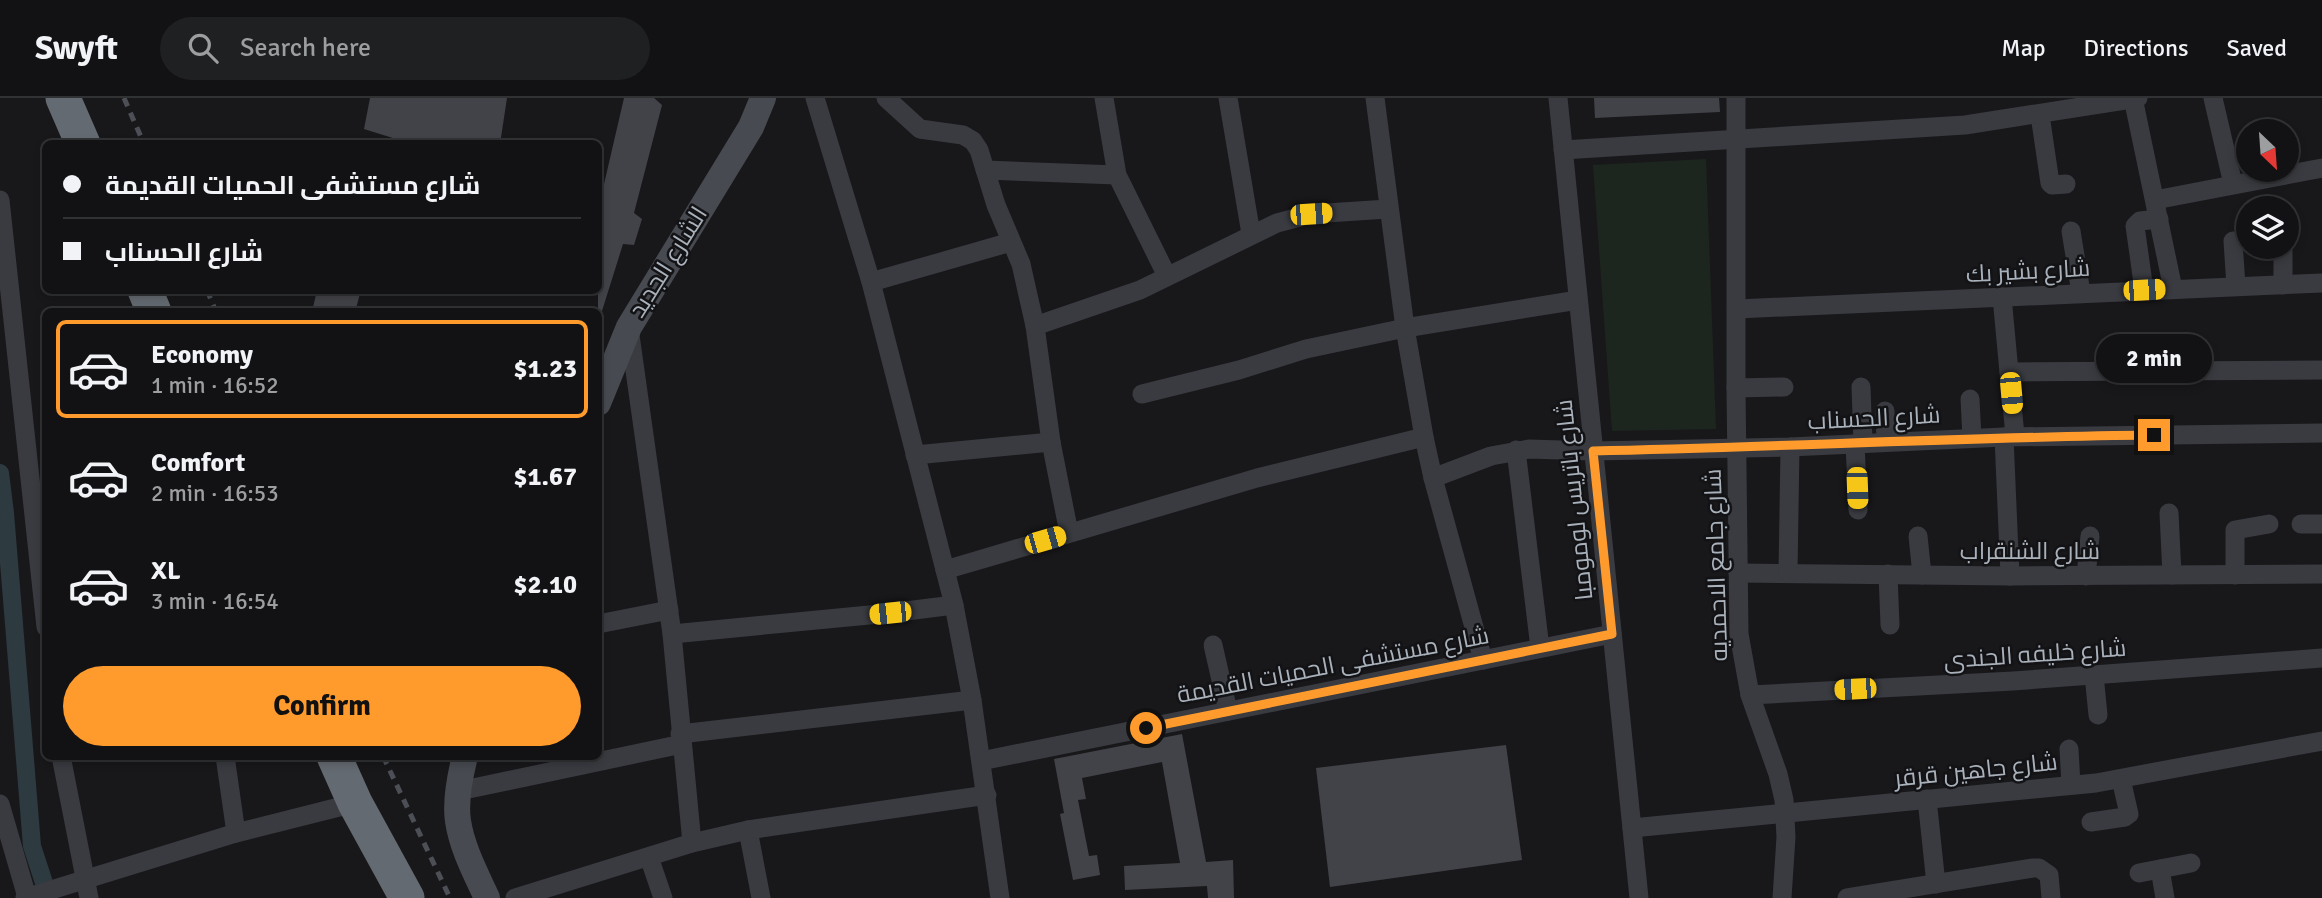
<!DOCTYPE html>
<meta charset="utf-8">
<style>
body{margin:0;font-family:Signika,Cairo,sans-serif;background:#1f2022;color:#f1f3f6;height:100vh;display:flex;flex-direction:column;font-size:26px;white-space:nowrap}
*{box-sizing:border-box;margin:0}
p{font-size:23px;color:#9c9ea0}
.icon{flex:none;width:38px;height:38px;fill:none;stroke:currentColor;stroke-width:2;stroke-linecap:round;stroke-linejoin:round}
.map{position:relative;flex:1;overflow:hidden}
.panel{position:absolute;left:42px;top:210px;width:560px;height:452px;display:flex;flex-direction:column;background:#121214;border-radius:10px;box-shadow:0 4px 10px #0003,0 0 0 2px #313234}
.panel>*{flex:none}
.guide{position:absolute;left:42px;top:42px;width:560px;height:154px;border-radius:10px;box-shadow:0 4px 10px #0003,0 0 0 2px #313234;display:grid;align-content:center;height:154px;padding:0 21px;background:#121214}
.needle{width:46px;rotate:155deg}
.fabs{position:absolute;left:2236px;top:21px;display:grid;gap:14px}
.fabs a{display:grid;place-items:center;width:63px;height:63px;border-radius:50%;background:#121214;box-shadow:0 4px 10px #0003,0 0 0 2px #313234;font-size:35px}
.end{position:absolute;width:32px;height:32px;margin:-16px;border:9px solid #ff9b2c;background:#111;box-shadow:0 0 0 4px #111}
.from{border-radius:50%}
.bubble{position:absolute;height:49px;border-radius:24px;background:#121214;box-shadow:0 4px 10px #0003,0 0 0 2px #313234;font-size:23px;font-weight:800;line-height:49px;text-align:center}
.car{position:absolute;width:21px;height:42px;margin:-21px -10px;border-radius:9px;box-shadow:0 0 5px 2px #0007;background:linear-gradient(#f5c518 24%,#345 0 40%,#f5c518 0 76%,#345 0 86%,#f5c518 0)}
.guide b{display:flex;align-items:center;gap:24px;height:66px;font-size:26px}
.guide b+b{border-top:2px solid #313234}
.guide i{width:18px;height:18px;background:#f1f3f6}
ul{padding:12px 0 0;list-style:none}
li{display:flex;align-items:center;gap:21px;height:98px;margin:0 14px 10px;padding:0 7px;border:4px solid transparent;border-radius:10px}
li div{flex:1}
li b{display:block;font-size:26px}
li em{font-style:normal;font-weight:800}
li.current{border-color:#ff9b2c}
li>.icon{width:63px;height:63px;stroke-width:1.5}
.button{display:flex;gap:14px;margin-top:auto;padding:14px 21px}
.button a{flex:1;height:80px;border-radius:42px;background:#ff9b2c;color:#111;font-size:28px;font-weight:800;line-height:80px;text-align:center}
header{display:flex;align-items:center;gap:42px;box-sizing:border-box;height:98px;padding:0 35px;background:#121214;border-bottom:2px solid #313234}
header strong{font-size:33px}
nav{display:flex;gap:38px;margin-inline-start:auto;font-size:24px}
.search{width:490px;height:63px;background:#1f2022;display:flex;align-items:center;gap:18px;box-sizing:border-box;padding:0 24px;border-radius:38px;color:#9c9ea0;font-size:26px}
.map>svg:first-child{display:block}
.green{fill:#1d261e}
.lines{fill:none;stroke-linecap:round;stroke-linejoin:round}
.canal{stroke:#2d3a40;stroke-width:18}
.building{fill:#424348}
.street{stroke:#393b40;stroke-width:19}
.secondary{stroke:#474a50;stroke-width:26}
.highway{stroke:#646a71;stroke-width:35}
.rail{stroke:#4c4f55;stroke-width:5;stroke-dasharray:9 7;stroke-linecap:butt}
.route{stroke:#ff9b2c;stroke-width:9}
.labels{text-anchor:middle;stroke-width:5;stroke-linejoin:round;paint-order:stroke}
.street-label{font-size:24px;fill:#a9b1bb;stroke:#131316}
</style>
<header>
<strong>Swyft</strong>
<div class="search"><svg class="icon" aria-label="search" viewBox="0 0 24 24"><circle cx="10" cy="10" r="6"/><path d="M15 15l6 6"/></svg>Search here</div>
<nav><a>Map</a><a>Directions</a><a>Saved</a></nav>
</header>
<div class="map">
<svg width="2322" height="800" viewBox="0 0 2322 800">
<rect width="100%" height="100%" fill="#18181b"/>
<polygon class="green" points="1706,61 1716,331 1612,333 1593,67"/>
<g class="lines">
<polyline class="canal" points="0,375 5,415 32,748 49,800"/>
</g>
<g class="building">
<polygon points="370,0 507,0 500,46 412,46 364,31"/>
<polygon points="624,0 654,0 662,7 634,115 642,121 634,147 623,146 602,213 598,213 598,99 601,99"/>
<polygon points="1594,0 1719,0 1720,14 1595,20"/>
<polygon points="317,192 361,192 355,214 312,214"/>
<polygon points="1182,636 1206,764 1233,762 1234,800 1208,800 1207,788 1125,792 1124,768 1180,765 1162,664 1082,680 1086,701 1078,702 1089,758 1097,757 1100,777 1073,782 1060,716 1064,715 1054,661"/>
<polygon points="1506,647 1522,762 1330,789 1316,670"/>
</g>
<g class="lines">
<g class="street">
<polyline points="815,0 871,184 954,507 972,602 1000,800"/>
<polyline points="886,0 920,31 963,37 973,43 979,52 996,107 1021,166 1035,228 1051,344 1069,435"/>
<polyline points="1104,0 1117,77 1167,178"/>
<polyline points="1228,0 1251,136"/>
<polyline points="1375,0 1405,230 1424,339 1433,380 1483,562"/>
<polyline points="1558,0 1639,800"/>
<polyline points="1736,0 1736,290 1739,536 1750,597 1778,676 1784,702 1786,739 1782,800"/>
<polyline points="2133,0 2173,191"/>
<polyline points="2213,0 2233,86"/>
<polyline points="2040,17 2050,85 2052,87 2066,86"/>
<polyline points="1563,52 1965,27 2138,0"/>
<polyline points="985,72 1117,77"/>
<polyline points="0,102 46,529"/>
<polyline points="2155,102 2322,70"/>
<polyline points="2071,133 2081,195"/>
<polyline points="2233,143 2236,188"/>
<polyline points="871,184 1011,144"/>
<polyline points="2283,187 2283,149"/>
<polyline points="2144,192 2135,128 2140,123 2159,121"/>
<polyline points="2002,199 2015,338"/>
<polyline points="1737,211 2322,185"/>
<polyline points="1035,228 1140,192 1277,125 1311,116 1388,111"/>
<polyline points="629,230 672,536 692,745"/>
<polyline points="2009,274 2322,272"/>
<polyline points="1861,289 1863,345"/>
<polyline points="1736,290 1784,289"/>
<polyline points="1142,296 1239,272 1306,251 1405,230 1578,202"/>
<polyline points="1970,301 1972,340"/>
<polyline points="1885,313 1886,344"/>
<polyline points="2004,339 2010,478"/>
<polyline points="1855,346 1858,412"/>
<polyline points="1516,352 1540,550"/>
<polyline points="915,357 1051,344"/>
<polyline points="1433,380 1491,358 1529,351 1593,353 1790,349 2004,339 2322,335"/>
<polyline points="2169,415 2172,477"/>
<polyline points="2301,426 2322,426"/>
<polyline points="1918,438 1922,477"/>
<polyline points="945,472 1257,380 1424,339"/>
<polyline points="1738,475 2010,478 2322,476"/>
<polyline points="1788,475 1790,349"/>
<polyline points="1888,476 1890,527"/>
<polyline points="2235,477 2235,432 2269,426"/>
<polyline points="2086,478 2090,438"/>
<polyline points="598,526 669,512"/>
<polyline points="672,536 890,515 954,507"/>
<polyline points="1213,547 1228,613"/>
<polyline points="2094,577 2098,617"/>
<polyline points="1750,597 2013,583 2322,560"/>
<polyline points="680,636 972,602"/>
<polyline points="2069,651 2071,687"/>
<polyline points="61,658 89,800"/>
<polyline points="225,658 236,735"/>
<polyline points="981,663 1612,536"/>
<polyline points="459,693 682,646"/>
<polyline points="1927,701 1936,786"/>
<polyline points="0,706 27,799"/>
<polyline points="2091,724 2125,719 2129,716 2121,681"/>
<polyline points="1632,730 2096,685 2322,643"/>
<polyline points="748,732 761,800"/>
<polyline points="649,759 663,800"/>
<polyline points="2160,771 2165,800"/>
<polyline points="2139,775 2191,765"/>
<polyline points="25,800 236,735 355,705"/>
<polyline points="515,800 692,745 748,732 987,697"/>
<polyline points="1847,800 2033,770 2039,770 2049,777 2051,800"/>
</g>
<g class="secondary">
<polyline points="598,305 629,229 751,29 763,0"/>
<path d="M465,658C460,678 455,703 458,723C462,750 476,776 487,800"/>
</g>
<g class="highway">
<polyline points="63,0 83,46"/>
<polyline points="145,192 154,214"/>
<polyline points="334,658 355,705 407,800"/>
</g>
<g class="rail">
<polyline points="124,0 144,46"/>
<polyline points="207,192 216,214"/>
<polyline points="383,658 450,800"/>
</g>
</g>
<g class="lines">
<path class="route" d="M1146,630L1612,536L1593,353C1780,349 1967,339 2154,337"/>
</g>
<g class="labels">
<g class="street-label">
<text transform="translate(668 164) rotate(-58)" y="8">الشارع الجديد</text>
<text transform="translate(2028 173) rotate(-3)" y="8">شارع بشير بك</text>
<text transform="translate(1874 320) rotate(-3)" y="8">شارع الحسناب</text>
<text transform="translate(1574 402) rotate(-96)" y="8">شارع باتريس لومومبا</text>
<text x="2030" y="461">شارع الشنقراب</text>
<text transform="translate(1716 467) rotate(-92)" y="8">شارع جامع الاحمديه</text>
<text transform="translate(2035 556) rotate(-4)" y="8">شارع خليفه الجندى</text>
<text transform="translate(1333 567) rotate(-11)" y="8">شارع مستشفى الحميات القديمة</text>
<text transform="translate(1976 672) rotate(-6)" y="8">شارع جاهين قرقر</text>
</g>
</g>
</svg>
<div class="fabs">
<a><svg class="needle" viewBox="-14 -14 28 28"><path d="M0-13l5 13h-10z" fill="#e53935"/><path d="M0 13l5-13h-10z" fill="#9c9ea0"/></svg></a>
<a><svg class="icon" aria-label="layers" viewBox="0 0 24 24"><path d="M12 4l9 5-9 5-9-5zM3 14l9 5 9-5"/></svg></a>
</div>
<i class="end from" style="left:1146px;top:630px"></i>
<i class="end" style="left:2154px;top:337px"></i>
<div class="bubble" style="left:2096px;top:236px;width:116px">2 min</div>
<i class="car" style="left:1311px;top:116px;rotate:86deg"></i>
<i class="car" style="left:2144px;top:192px;rotate:87deg"></i>
<i class="car" style="left:2011px;top:295px;rotate:175deg"></i>
<i class="car" style="left:1857px;top:390px;rotate:178deg"></i>
<i class="car" style="left:1045px;top:442px;rotate:74deg"></i>
<i class="car" style="left:890px;top:515px;rotate:264deg"></i>
<i class="car" style="left:1855px;top:591px;rotate:267deg"></i>
<div class="guide">
<b><i class="from"></i>شارع مستشفى الحميات القديمة</b>
<b><i></i>شارع الحسناب</b>
</div>
<section class="panel">
<ul>
<li class="current"><svg class="icon" aria-label="car" viewBox="0 0 24 24"><path d="M5 17H2v-5l4-1 3-4h7l3 4 3 1v5h-3M9 17h6M6 11h13"/><circle cx="7" cy="17" r="2"/><circle cx="17" cy="17" r="2"/></svg><div><b>Economy</b><p>1 min · 16:52</p></div><em>$1.23</em></li>
<li><svg class="icon" aria-label="car" viewBox="0 0 24 24"><path d="M5 17H2v-5l4-1 3-4h7l3 4 3 1v5h-3M9 17h6M6 11h13"/><circle cx="7" cy="17" r="2"/><circle cx="17" cy="17" r="2"/></svg><div><b>Comfort</b><p>2 min · 16:53</p></div><em>$1.67</em></li>
<li><svg class="icon" aria-label="car" viewBox="0 0 24 24"><path d="M5 17H2v-5l4-1 3-4h7l3 4 3 1v5h-3M9 17h6M6 11h13"/><circle cx="7" cy="17" r="2"/><circle cx="17" cy="17" r="2"/></svg><div><b>XL</b><p>3 min · 16:54</p></div><em>$2.10</em></li>
</ul>
<div class="button"><a>Confirm</a></div>
</section>
</div>
